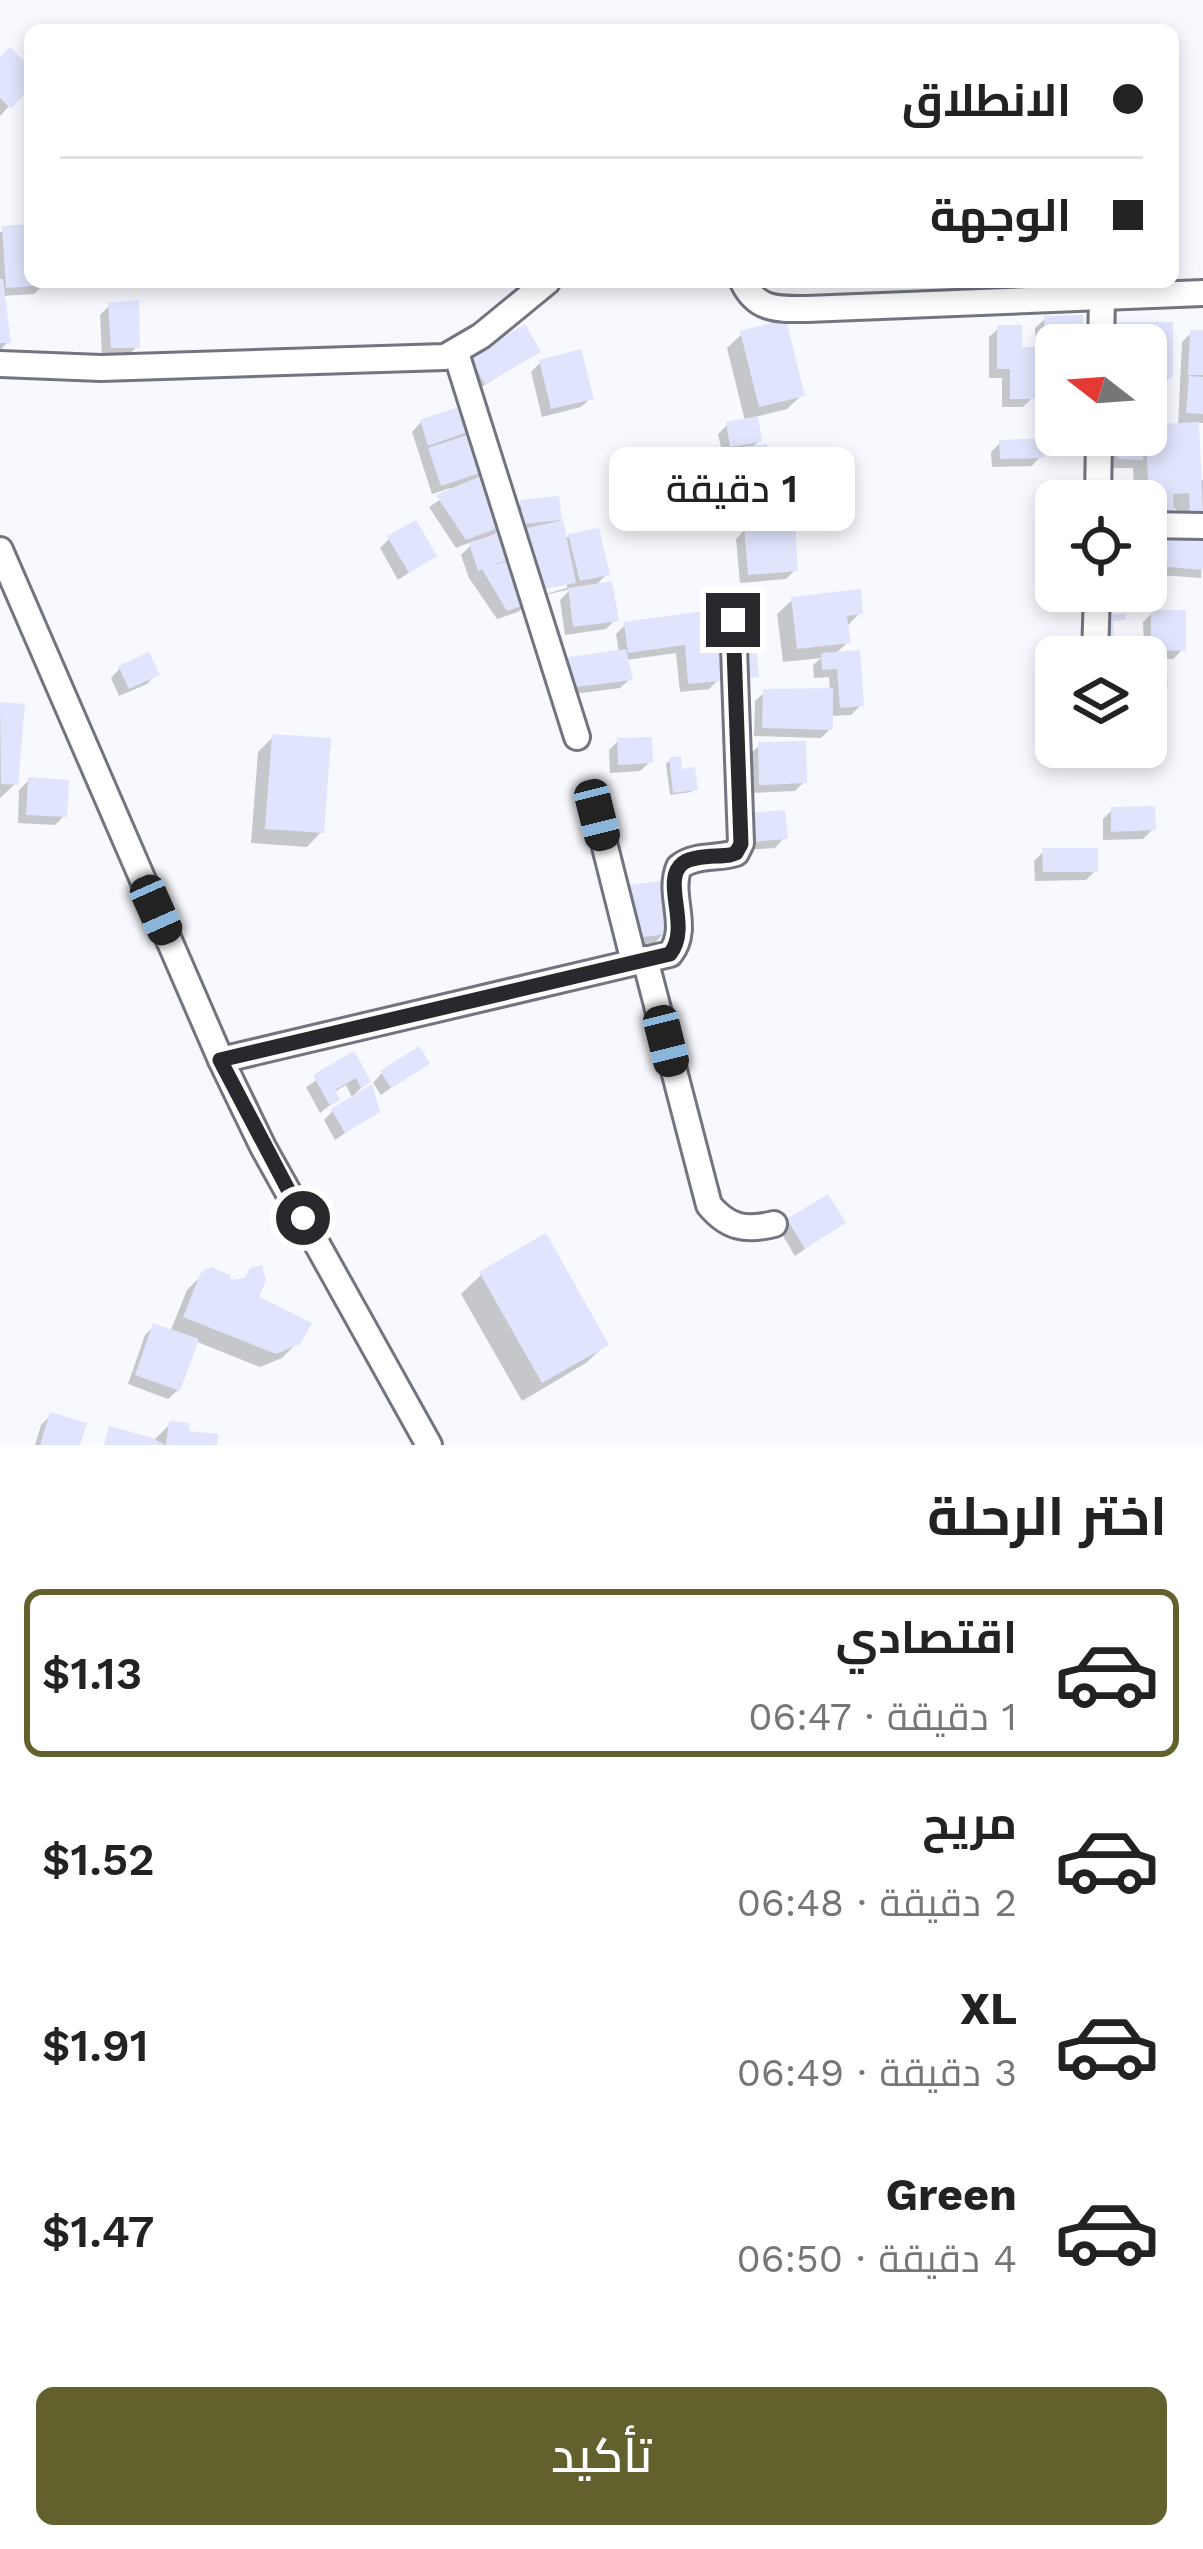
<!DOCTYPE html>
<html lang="ar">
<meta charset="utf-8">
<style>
body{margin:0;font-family:"Work Sans",Cairo,sans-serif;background:#f6f6f6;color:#222;direction:rtl;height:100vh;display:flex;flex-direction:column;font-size:45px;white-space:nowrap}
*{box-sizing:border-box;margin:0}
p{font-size:39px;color:#767676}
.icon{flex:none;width:66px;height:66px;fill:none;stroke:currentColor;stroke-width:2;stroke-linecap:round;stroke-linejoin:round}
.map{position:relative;height:1445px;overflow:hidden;direction:ltr}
.side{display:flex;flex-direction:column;background:#fff;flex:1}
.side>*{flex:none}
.top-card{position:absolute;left:24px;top:24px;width:1155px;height:264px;border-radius:18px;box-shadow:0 6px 18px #0003;direction:rtl;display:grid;align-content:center;height:264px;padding:0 36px;background:#fff}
.needle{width:78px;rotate:287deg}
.controls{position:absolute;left:1035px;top:324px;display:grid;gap:24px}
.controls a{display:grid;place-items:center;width:132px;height:132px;border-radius:18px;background:#fff;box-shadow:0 6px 18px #0003;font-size:60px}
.end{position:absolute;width:54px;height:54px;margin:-27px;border:15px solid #28292d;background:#fff;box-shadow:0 0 0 6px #fff}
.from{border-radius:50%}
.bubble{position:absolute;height:84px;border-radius:18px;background:#fff;box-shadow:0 6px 18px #0003;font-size:39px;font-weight:600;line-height:84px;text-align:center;direction:rtl}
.car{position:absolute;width:36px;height:72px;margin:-36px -18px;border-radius:15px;box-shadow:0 0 9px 3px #0007;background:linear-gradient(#222 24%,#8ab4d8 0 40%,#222 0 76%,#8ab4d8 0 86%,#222 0)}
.top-card b{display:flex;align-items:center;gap:42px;height:114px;font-size:45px}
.top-card b+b{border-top:3px solid #e0e0e0}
.top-card i{width:30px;height:30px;background:#222}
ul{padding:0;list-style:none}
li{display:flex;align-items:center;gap:36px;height:168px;margin:0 24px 18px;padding:0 12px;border:6px solid transparent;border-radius:18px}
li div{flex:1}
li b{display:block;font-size:45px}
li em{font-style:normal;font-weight:600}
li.selected{border-color:#62612e}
li>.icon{width:108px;height:108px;stroke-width:1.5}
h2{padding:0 36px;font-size:54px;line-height:144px}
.action{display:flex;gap:24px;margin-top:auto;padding:24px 36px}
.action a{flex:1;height:138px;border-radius:18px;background:#62612e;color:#fff;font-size:48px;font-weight:600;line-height:138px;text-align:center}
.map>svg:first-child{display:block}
.shadow{fill:#0003}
.building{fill:#e0e4fc}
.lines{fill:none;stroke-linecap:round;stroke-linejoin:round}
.minor-casing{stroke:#72747f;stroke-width:30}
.minor{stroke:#fff;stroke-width:24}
.route{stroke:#28292d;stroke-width:15}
</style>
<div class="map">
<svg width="1203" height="1445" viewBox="0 0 1203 1445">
<rect width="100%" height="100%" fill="#f8f9fe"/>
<g class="shadow">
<polygon points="0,61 30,72 30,83 0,116"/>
<polygon points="30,227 30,282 44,284 34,294 2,296 8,342 0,350 0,232"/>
<polygon points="109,306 137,347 127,356 102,356 100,315"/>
<polygon points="1045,319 1080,338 1073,345 1056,345 1056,435 1088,435 1084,439 1046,439 1046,426 1053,419 1046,419 1046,404 1038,404 1038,392 1023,407 1002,407 1002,378 989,378 989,337 999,328 1033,362 1047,348 1036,348 1035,328"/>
<polygon points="1191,333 1203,333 1203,423 1196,423 1198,480 1203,480 1203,528 1176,529 1176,508 1152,532 1203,536 1201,578 1146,574 1146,501 1135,501 1133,468 1108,468 1100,435 1146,435 1147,428 1178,426 1182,342"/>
<polygon points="742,334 802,395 787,409 755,417 759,441 751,449 768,473 759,483 730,487 718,434 727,425 745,421 727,348"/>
<polygon points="1146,345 1170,377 1156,391 1146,391"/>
<polygon points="538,352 475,391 462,368 471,359"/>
<polygon points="540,363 591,398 581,407 542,417 531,372"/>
<polygon points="465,407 486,470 473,482 505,524 489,540 505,534 528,603 518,612 497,619 469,578 461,555 476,540 456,548 429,507 452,492 450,488 432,494 412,432 421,422"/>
<polygon points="1000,443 1041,456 1032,466 992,467 991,452"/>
<polygon points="777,474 802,508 793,518 770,520 767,484"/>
<polygon points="821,489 838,511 834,515 821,517 818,493"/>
<polygon points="556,499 564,538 597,531 607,574 594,587 615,620 606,629 565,635 560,600 571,589 531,598 567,588 567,581 529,589 519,540 528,531 515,532 512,513 522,503"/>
<polygon points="1053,523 1056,523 1056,566 1044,566 1043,532"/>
<polygon points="745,530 795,570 786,579 740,583 736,539"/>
<polygon points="389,539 433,556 398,580 380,548"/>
<polygon points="1105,591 1121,591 1121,595 1105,599"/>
<polygon points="792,600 860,613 846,627 848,642 834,655 861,705 851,715 830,716 830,729 821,738 754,736 755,701 765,692 830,691 829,677 814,678 813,665 821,658 783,662 777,614"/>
<polygon points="1152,613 1183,649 1173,659 1163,659 1165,685 1156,695 1146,695 1143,622"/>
<polygon points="625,625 718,639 715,643 718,680 709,689 680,692 676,653 626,660 630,679 620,688 559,696 619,653 616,634"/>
<polygon points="120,668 156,674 147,684 119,696 111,678"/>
<polygon points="0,705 22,707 15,784 0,798"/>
<polygon points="273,737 321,832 307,847 251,843 258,752"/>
<polygon points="618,741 650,762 640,771 610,773 609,750"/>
<polygon points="760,745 804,782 795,791 751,793 750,754"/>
<polygon points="670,760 694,789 691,792 670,795 666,764"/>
<polygon points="29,780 64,816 55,825 18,823 19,790"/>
<polygon points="1112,810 1153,829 1143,839 1103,840 1103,819"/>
<polygon points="740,826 784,838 775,848 742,850"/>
<polygon points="1044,851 1095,871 1086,880 1035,881 1034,861"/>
<polygon points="631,888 664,933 655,943 628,946 622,897"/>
<polygon points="353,1056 368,1081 352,1097 346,1085 333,1093 336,1100 320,1113 306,1087"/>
<polygon points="426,1063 381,1095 373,1083 382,1073"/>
<polygon points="333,1111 376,1111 335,1140 324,1120"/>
<polygon points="789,1221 842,1223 795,1256 780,1231"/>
<polygon points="252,1271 255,1299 298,1342 282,1358 260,1367 195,1341 178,1390 168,1399 128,1384 145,1335 154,1326 170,1332 187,1290 203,1274 228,1284 241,1282"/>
<polygon points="481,1275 606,1344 586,1363 522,1401 461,1294"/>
<polygon points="51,1415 77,1445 35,1445 41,1425"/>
<polygon points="170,1424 186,1433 214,1445 155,1445 155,1439"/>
</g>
<g class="building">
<polygon points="10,47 30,67 30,88 11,109 0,98 0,57"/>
<polygon points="30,224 30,282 47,282 48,285 6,288 2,226"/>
<polygon points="0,279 3,279 11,343 0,343"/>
<polygon points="139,300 140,348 111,348 108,303"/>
<polygon points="1083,315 1083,339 1044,340 1044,316"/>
<polygon points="786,319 805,396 759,407 740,331"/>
<polygon points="1113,322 1173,322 1173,378 1146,378 1146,345 1113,345"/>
<polygon points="525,324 541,352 485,384 469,357"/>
<polygon points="997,325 1022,325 1022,347 1036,347 1035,399 1010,399 1010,369 997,369"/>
<polygon points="1190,330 1203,330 1203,375 1188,375"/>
<polygon points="1045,345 1056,345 1056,396 1047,396"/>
<polygon points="581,349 594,399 551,409 539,360"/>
<polygon points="1189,376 1203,377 1203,414 1186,413"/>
<polygon points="467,404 476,429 428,446 420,420"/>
<polygon points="758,416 762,442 730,447 726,422"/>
<polygon points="1199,422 1203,515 1190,515 1189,493 1173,494 1174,514 1149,515 1146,425"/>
<polygon points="476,432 489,470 441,486 428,448"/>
<polygon points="1105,435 1144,435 1143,460 1117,459 1117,444 1105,444"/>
<polygon points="1043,438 1044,458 1000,459 999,440"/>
<polygon points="767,444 772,474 739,479 734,448"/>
<polygon points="803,469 806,510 778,512 775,471"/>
<polygon points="488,473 508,524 466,540 436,495"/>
<polygon points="838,485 841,513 824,515 820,486"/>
<polygon points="559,496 562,520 523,524 520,500"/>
<polygon points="416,520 437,556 409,573 387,536"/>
<polygon points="563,520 576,583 539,590 527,528"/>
<polygon points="795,523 798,571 748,575 744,527"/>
<polygon points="599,528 610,575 580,581 568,534"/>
<polygon points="1146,529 1203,533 1203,570 1146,565"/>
<polygon points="507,530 516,557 490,566 517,559 531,603 507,611 482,569 478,571 469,543"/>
<polygon points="612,581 619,621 573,627 568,588"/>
<polygon points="861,589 863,614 847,616 851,643 797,649 791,597"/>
<polygon points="717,609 721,640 699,643 718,643 721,681 688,684 685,645 628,653 624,622"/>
<polygon points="1151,610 1186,610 1186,651 1151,650"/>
<polygon points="1125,614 1125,620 1113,621 1115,657 1108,657 1106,615"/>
<polygon points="756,644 759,677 740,679 737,645"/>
<polygon points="626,649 633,680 568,688 562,658"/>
<polygon points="860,650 864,706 840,708 837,669 822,670 821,653"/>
<polygon points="149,652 160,675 129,689 118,666"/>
<polygon points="1166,659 1168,687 1146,688 1146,660"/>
<polygon points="833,688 833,730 762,728 763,689"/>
<polygon points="0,702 25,704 18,785 1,784"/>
<polygon points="272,734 331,738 324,833 265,829"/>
<polygon points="652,737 653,763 618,765 617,738"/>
<polygon points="806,741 807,783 759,785 758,742"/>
<polygon points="681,756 682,769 695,767 698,790 673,793 669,758"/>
<polygon points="28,777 69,780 67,817 26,815"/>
<polygon points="1155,806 1156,830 1111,832 1111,807"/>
<polygon points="785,810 788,839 750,842 748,813"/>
<polygon points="1042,848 1098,848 1098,872 1043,872"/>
<polygon points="661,881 667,934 636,938 630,885"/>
<polygon points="419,1046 430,1064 391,1088 380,1071"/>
<polygon points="354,1051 371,1082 361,1088 356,1078 335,1090 340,1100 330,1106 313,1075"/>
<polygon points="372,1084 380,1112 345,1133 331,1109"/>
<polygon points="828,1194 846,1223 805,1249 787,1219"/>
<polygon points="546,1233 609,1345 542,1383 479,1272"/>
<polygon points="262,1265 266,1280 259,1297 312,1323 300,1344 276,1354 183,1317 201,1272 211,1267 230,1275 231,1280 245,1278 250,1268"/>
<polygon points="153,1323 199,1339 180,1391 135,1375"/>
<polygon points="50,1412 87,1423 80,1445 40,1445"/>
<polygon points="169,1421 190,1423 189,1431 218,1434 217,1445 166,1445"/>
<polygon points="109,1426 153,1438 165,1445 104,1445"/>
</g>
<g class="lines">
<g class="minor-casing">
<g id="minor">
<path d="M743,282C757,311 778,309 807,309L1203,293"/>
<polyline points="1101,345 1102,298"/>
<polyline points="456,353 577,737"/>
<polyline points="0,364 101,368 445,357 481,336 547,282"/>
<polyline points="1098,501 1099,435"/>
<polyline points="1146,525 1203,526"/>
<polyline points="0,550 221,1060 263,1147 429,1445"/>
<polyline points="1095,657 1097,591"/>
<polyline points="597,815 634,962"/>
<path d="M645,959L709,1205C728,1228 746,1231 774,1224"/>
<path d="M221,1060L670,954C691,927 667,896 679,867C695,854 718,859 736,853L741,843L733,620"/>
</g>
</g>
<use href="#minor" class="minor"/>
</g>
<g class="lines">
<path class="route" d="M303,1218L220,1060L670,954C692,927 660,880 683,863C694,855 717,857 730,855L736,853L741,844L733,620"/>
</g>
</svg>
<div class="controls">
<a><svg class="needle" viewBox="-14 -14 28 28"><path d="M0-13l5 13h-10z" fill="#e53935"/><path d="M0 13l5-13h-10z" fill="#767676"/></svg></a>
<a><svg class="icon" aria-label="locate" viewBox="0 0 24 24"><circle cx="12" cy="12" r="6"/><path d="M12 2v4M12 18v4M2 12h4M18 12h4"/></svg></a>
<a><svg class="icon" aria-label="layers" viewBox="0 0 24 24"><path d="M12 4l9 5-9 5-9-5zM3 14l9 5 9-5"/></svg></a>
</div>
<i class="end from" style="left:303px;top:1218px"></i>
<i class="end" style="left:733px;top:620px"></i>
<div class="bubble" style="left:609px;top:447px;width:246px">1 دقيقة</div>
<i class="car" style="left:597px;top:815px;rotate:166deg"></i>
<i class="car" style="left:156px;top:910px;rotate:156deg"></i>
<i class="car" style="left:666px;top:1041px;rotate:166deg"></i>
<div class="top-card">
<b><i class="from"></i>الانطلاق</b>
<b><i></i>الوجهة</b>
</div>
</div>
<section class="side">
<h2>اختر الرحلة</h2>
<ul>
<li class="selected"><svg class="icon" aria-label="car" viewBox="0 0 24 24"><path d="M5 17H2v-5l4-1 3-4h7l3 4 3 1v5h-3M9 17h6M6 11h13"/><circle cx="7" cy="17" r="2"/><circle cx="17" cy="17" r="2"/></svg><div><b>اقتصادي</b><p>1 دقيقة · 06:47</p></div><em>$1.13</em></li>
<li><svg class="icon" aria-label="car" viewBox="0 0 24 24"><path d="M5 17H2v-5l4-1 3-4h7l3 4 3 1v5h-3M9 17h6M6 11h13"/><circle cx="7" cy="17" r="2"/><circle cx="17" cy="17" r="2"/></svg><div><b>مريح</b><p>2 دقيقة · 06:48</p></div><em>$1.52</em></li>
<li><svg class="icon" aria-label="car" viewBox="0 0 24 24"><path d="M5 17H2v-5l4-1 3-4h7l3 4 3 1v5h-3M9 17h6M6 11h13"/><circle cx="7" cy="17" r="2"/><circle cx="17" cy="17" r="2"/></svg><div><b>XL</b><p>3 دقيقة · 06:49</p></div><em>$1.91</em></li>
<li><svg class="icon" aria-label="car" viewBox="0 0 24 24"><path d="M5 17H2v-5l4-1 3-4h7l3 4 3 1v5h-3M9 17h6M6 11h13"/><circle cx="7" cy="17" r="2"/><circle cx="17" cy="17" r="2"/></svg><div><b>Green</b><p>4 دقيقة · 06:50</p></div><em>$1.47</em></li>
</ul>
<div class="action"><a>تأكيد</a></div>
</section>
